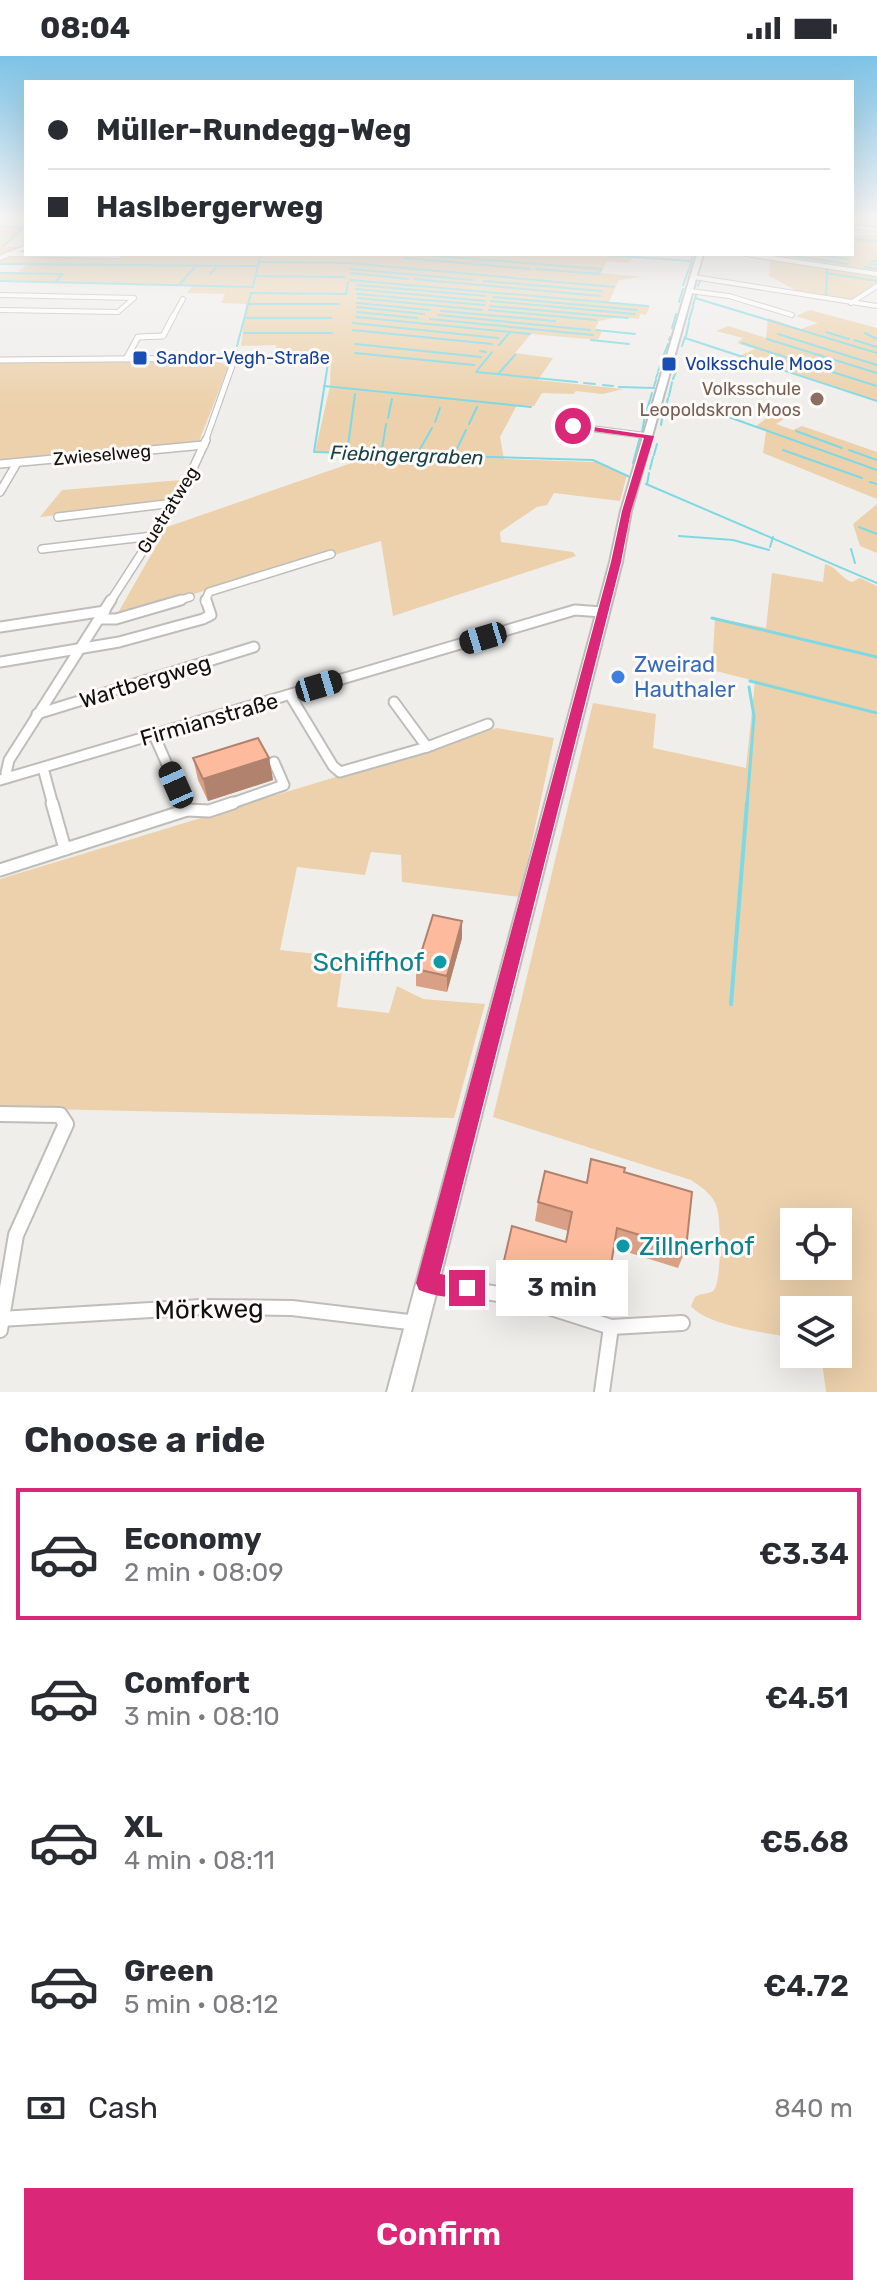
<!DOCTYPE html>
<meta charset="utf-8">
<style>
body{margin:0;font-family:Rubik,sans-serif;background:#f7f7f7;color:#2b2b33;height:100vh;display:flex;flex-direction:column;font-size:30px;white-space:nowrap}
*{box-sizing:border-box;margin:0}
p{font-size:26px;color:#7c7c81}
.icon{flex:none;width:44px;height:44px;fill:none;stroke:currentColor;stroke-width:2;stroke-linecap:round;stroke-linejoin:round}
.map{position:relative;height:1336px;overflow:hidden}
.sheet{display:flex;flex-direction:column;background:#fff;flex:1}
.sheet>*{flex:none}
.hud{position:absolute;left:24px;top:24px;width:830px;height:176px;border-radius:0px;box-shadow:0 8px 32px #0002;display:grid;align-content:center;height:176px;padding:0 24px;background:#fff}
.tools{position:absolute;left:780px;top:1152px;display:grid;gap:16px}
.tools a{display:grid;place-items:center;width:72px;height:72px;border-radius:0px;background:#fff;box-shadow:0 8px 32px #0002;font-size:40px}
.end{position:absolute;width:36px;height:36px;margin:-18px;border:10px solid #db2777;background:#fff;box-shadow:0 0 0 4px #fff}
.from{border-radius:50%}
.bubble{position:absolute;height:56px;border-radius:0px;background:#fff;box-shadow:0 8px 32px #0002;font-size:26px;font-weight:600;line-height:56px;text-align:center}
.car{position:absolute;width:24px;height:48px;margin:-24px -12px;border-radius:10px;box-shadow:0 0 6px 2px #0007;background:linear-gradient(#222 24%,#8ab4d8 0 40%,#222 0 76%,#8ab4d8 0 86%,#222 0)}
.hud b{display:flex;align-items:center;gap:28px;height:76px;font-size:30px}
.hud b+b{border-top:2px solid #e1e1e2}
.hud i{width:20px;height:20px;background:#2b2b33}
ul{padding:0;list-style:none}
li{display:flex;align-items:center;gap:24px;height:132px;margin:0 16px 12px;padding:0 8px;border:4px solid transparent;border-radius:0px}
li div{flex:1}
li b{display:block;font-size:30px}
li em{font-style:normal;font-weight:600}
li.current{border-color:#db2777}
li>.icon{width:72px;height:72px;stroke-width:1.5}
h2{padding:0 24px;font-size:36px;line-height:96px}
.pay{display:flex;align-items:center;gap:20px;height:88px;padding:0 24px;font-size:30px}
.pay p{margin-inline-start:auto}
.action{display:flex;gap:16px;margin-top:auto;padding:16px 24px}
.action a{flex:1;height:92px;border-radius:0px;background:#db2777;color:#fff;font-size:32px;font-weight:600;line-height:92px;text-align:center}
.status{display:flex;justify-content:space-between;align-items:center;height:56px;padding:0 40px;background:#fff;direction:ltr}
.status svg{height:22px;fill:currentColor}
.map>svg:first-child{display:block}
.green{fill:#ecd1ac;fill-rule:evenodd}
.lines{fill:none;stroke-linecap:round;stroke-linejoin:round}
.stream-far2{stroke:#7ed9e4;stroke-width:2}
.stream-far1{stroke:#7ed9e4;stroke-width:3}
.stream{stroke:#7ed9e4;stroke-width:4}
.street-far5-casing{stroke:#bfbdba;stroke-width:6}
.street-far4-casing{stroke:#bfbdba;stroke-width:7}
.street-far3-casing{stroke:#bfbdba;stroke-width:10}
.street-far2-casing{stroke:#bfbdba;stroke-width:13}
.street-far1-casing{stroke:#bfbdba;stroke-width:15}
.street-casing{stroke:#bfbdba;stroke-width:18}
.secondary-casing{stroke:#bfbdba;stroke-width:4}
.street-far5{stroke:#fff;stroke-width:4}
.street-far4{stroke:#fff;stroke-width:5}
.street-far3{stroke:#fff;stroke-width:7}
.street-far2{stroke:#fff;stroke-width:9}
.street-far1{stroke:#fff;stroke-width:11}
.street{stroke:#fff;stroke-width:14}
.secondary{fill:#fff;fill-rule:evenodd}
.wall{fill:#daa086}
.shaded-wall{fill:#b1826d}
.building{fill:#fdba9c;stroke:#b1826d;stroke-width:2}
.route{fill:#db2777}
.transit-dot{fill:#1a4fb4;stroke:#fefbf9;stroke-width:3}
.education-dot{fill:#8d6e63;stroke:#fefbf9;stroke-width:3}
.shop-dot{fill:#3f7fe0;stroke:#fefbf9;stroke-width:3}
.culture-dot{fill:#0f9aa8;stroke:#fefbf9;stroke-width:3}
.labels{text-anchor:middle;stroke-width:6;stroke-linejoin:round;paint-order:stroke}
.far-transit-label{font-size:18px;fill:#164399;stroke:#fefbf9;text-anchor:start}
.far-education-label{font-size:18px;fill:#785e54;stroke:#fefbf9;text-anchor:end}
.far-street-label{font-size:18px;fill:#10100f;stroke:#fefbf9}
.far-water-label{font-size:20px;font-style:italic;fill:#174247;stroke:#fefbf9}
.shop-label{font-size:22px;fill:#366cbe;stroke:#fefbf9;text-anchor:start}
.street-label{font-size:22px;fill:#10100f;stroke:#fefbf9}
.near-culture-label{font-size:26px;fill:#0d838f;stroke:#fefbf9;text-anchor:end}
.near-street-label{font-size:26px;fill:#10100f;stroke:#fefbf9}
</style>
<div class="status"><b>08:04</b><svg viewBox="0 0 49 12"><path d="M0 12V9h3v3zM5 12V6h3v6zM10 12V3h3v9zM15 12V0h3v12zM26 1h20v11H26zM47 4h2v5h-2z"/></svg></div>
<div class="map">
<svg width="877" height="1336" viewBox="0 0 877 1336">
<rect width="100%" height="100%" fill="#f0eeeb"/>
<g class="green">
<polygon points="0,170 24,172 5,191 23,191 6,198 116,201 149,198 624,198 633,201 628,207 607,205 601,217 643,221 619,224 609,246 650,250 646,259 640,258 639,263 618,261 599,265 595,273 602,275 598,284 531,278 515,297 553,302 538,324 623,333 603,338 576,335 573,338 542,337 534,350 517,349 500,381 504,403 596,406 627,419 620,445 554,437 547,449 537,451 500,476 501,486 573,496 576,500 393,560 381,485 334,499 331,496 115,562 167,471 366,402 376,410 374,398 315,396 330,330 331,300 276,300 276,289 241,290 246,248 221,247 225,238 187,237 192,230 0,224 0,216 18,216 26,209 0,208"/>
<polygon points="852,179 877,179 877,229 850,245 801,237 769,220 770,201 751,198 852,198"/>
<polygon points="810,254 877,272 877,345 739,300 755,293 737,287 743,282 716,275 728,270 766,282 768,262 801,273 818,267 796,260"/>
<polygon points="208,304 229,309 198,388 0,406 0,305"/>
<polygon points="771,359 784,363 776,368 793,374 802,370 877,396 877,443 763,397 766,375 756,370"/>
<polygon points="181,424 169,446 40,461 62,434"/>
<polygon points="877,448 877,497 860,490 853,468"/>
<path d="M825,508C836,510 840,522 852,526L860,522L877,530V1336H826L821,1298H838V1254H794V1282C768,1277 707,1270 691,1250L695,1241C701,1237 708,1238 713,1235C722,1228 721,1164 717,1152C714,1139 701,1131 691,1124L493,1061L593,647L656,658L653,692L746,712L755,625L712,614L715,562L766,572L772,517L823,526ZM794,1166H838V1210H794Z"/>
<polygon points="497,672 554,682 520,841 402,826 401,799 371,796 365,819 297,811 280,894 344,901 337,951 389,957 397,930 423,943 485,948 454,1062 0,1052 0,823"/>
</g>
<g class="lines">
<g class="stream-far2">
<polyline points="0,170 23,172 4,190"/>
<polyline points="852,183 877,185"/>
<polyline points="410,198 601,213"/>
<polyline points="591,198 691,205"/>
<polyline points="781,198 848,208"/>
<polyline points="813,198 848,203"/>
<polyline points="843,198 847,199"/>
<polyline points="405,202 530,213"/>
<polyline points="872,205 877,205"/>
<polyline points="259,206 349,207 614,231"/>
<polyline points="0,208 258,210"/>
<polyline points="870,208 877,209"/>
<polyline points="690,211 693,198"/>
<polyline points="865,211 877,213"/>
<polyline points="350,213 473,224"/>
<polyline points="536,213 599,218 601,213"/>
<polyline points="0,217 63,218 56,225"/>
<polyline points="351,217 408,223"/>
<polyline points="826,217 877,225"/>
<polyline points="210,218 216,212"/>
<polyline points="256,220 345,221"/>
<polyline points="414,223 600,240"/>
<polyline points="350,224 648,250"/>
<polyline points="0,225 253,231"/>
<polyline points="484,225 602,235"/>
<polyline points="180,228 195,211"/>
<polyline points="253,229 261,198"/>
<polyline points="357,229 486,240"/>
<polyline points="683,229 689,213"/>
<polyline points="698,230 700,225"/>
<polyline points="356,233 485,245"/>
<polyline points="251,237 346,238 348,226"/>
<polyline points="357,238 484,249"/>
<polyline points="493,241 637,254"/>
<polyline points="826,241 827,212 830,212"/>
<polyline points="358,242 482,254"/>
<polyline points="695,242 877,297"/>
<polyline points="491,245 635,258"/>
<polyline points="679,246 683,233"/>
<polyline points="357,247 430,254"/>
<polyline points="249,248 339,248"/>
<polyline points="693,249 697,236"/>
<polyline points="490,250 628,262"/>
<polyline points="357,251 424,258"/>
<polyline points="489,254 596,264"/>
<polyline points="441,255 555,265"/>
<polyline points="357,256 417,262"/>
<polyline points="438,259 590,274"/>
<polyline points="356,261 530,278"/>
<polyline points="247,262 331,262"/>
<polyline points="430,263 593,279"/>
<polyline points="689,264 693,251"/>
<polyline points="353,267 498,282"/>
<polyline points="672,272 676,258"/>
<polyline points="353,274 492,288"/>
<polyline points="596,274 635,278"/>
<polyline points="826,276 849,283"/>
<polyline points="244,277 332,277"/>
<polyline points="865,277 877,283"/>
<polyline points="778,278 877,309"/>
<polyline points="686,280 689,266"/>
<polyline points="685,282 877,345"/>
<polyline points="767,283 877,317"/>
<polyline points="591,284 629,288"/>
<polyline points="669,284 670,281"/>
<polyline points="854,284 877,291"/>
<polyline points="742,287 822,313"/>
<polyline points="355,288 481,301"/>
<polyline points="499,289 510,276"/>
<polyline points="237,290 251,237"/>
<polyline points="682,290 685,281"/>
<polyline points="480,295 486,296"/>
<polyline points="492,296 476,316 577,326"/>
<polyline points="355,297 474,309"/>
<polyline points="243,300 329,301 314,396 593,404 632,422"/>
<polyline points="662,303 668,288"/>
<polyline points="658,315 662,305"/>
<polyline points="829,315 877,330"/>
<polyline points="499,317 515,299"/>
<polyline points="656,322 658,317"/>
<polyline points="673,323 676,316"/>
<polyline points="584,327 595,328"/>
<polyline points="603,329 613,330"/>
<polyline points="324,330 531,351"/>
<polyline points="654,330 656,324"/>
<polyline points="619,331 654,332"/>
<polyline points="669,340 672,326"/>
<polyline points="667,346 668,342"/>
<polyline points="647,354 652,337"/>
<polyline points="709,354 877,414"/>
<polyline points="664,358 667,348"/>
<polyline points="388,362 392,343"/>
<polyline points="435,366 440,352"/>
<polyline points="469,368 477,351"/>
<polyline points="661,369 662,363"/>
<polyline points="796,375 842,392"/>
<polyline points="642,376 645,360"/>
<polyline points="783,394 862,422"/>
<polyline points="849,394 877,404"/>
<polyline points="347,397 355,338"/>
<polyline points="381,399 386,368"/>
<polyline points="454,399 466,374"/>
<polyline points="654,399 657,388"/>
<polyline points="416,400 432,372"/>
<polyline points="633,407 640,381"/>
<polyline points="650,413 653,401"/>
<polyline points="870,426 877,428"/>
<polyline points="646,428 877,527"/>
<polyline points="647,428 649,417"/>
<polyline points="859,471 877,478"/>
<polyline points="679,480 733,484 769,494"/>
<polyline points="770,491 773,481"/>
<polyline points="851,493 855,507"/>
</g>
<g class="stream-far1">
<polyline points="712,562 877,601"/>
<polyline points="750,625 877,657"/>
<polyline points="747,749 754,660 749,631"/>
</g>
<polyline class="stream" points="731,948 747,747"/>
<g class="street-far5-casing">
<g id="street-far5">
<polyline points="852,171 877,173"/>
<polyline points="8,198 119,200"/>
<polyline points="746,198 877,218"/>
<polyline points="0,202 26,191"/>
<polyline points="694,221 877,250"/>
<polyline points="690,235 729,240 792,259"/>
<polyline points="0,239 134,242 118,256 0,254"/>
<polyline points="851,247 877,230"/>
<polyline points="173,261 183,243"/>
</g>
</g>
<g class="street-far4-casing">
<g id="street-far4">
<polyline points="126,303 138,281 163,280 174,259"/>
<polyline points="0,304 224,302 233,307 205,386"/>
<polyline points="564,369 649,380"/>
</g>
</g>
<g class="street-far3-casing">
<g id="street-far3">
<polyline points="0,408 204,389"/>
<polyline points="0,436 17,407"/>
<polyline points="58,461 174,447"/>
<polyline points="42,493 153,480"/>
<polyline points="110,546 185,430 206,384"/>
<polyline points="174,546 190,541"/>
<polyline points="205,546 209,536 331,498"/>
</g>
</g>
<g class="street-far2-casing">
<g id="street-far2">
<polyline points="99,563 116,563 181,544"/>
<polyline points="0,571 105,555"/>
<polyline points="0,606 119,586 203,563 211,559 206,544"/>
<polyline points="290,639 333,710 340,716 427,691 488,668"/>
<polyline points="394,646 427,691"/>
<polyline points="37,658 254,591"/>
<polyline points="154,679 185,749"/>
<polyline points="43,712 53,749"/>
<polyline points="10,720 6,717 9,704 111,544"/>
<polyline points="0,724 575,554 602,556"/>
<polyline points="227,749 284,729 274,706"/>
</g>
</g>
<g class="street-far1-casing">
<g id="street-far1">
<polyline points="52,747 65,793"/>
<polyline points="184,747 187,754 209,755 233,747"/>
<polyline points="0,814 187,754"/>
</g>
</g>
<g class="street-casing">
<g id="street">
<polyline points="0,1058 60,1059 66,1068 16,1179 0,1274"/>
<polyline points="430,1227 517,1241 611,1271 682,1267"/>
<polyline points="0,1263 201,1251 292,1252 417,1267"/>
<polyline points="602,1336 611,1271"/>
</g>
</g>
<g class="secondary-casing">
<polygon id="secondary" points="697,198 703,198 631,455 622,506 411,1336 387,1336 610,506 621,455"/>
</g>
<use href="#street-far5" class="street-far5"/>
<use href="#street-far4" class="street-far4"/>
<use href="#street-far3" class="street-far3"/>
<use href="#street-far2" class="street-far2"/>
<use href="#street-far1" class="street-far1"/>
<use href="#street" class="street"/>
<use href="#secondary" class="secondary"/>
</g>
<g class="wall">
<polygon points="193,702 269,702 273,724 208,745 198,724"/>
<polygon points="462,882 447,936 416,930 416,913"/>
<polygon points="591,1103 624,1116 686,1193 678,1212 614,1192 606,1239 601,1257 501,1228 503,1209 566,1186 568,1175 535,1165 538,1146 586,1127"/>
</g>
<g class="shaded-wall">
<polygon points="269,702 273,724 208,745 203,723"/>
<polygon points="462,865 462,882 447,936 447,920"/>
</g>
<g class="building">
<polygon points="258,682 269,702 203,723 193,702"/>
<polygon points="433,859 462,865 447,920 416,913"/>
<polygon points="591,1103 625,1112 624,1116 692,1136 686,1193 617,1172 606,1239 503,1209 512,1170 566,1186 572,1156 538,1146 545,1115 587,1127"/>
</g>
<linearGradient id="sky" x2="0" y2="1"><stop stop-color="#7dc3e6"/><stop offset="0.46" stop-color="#f8f7f6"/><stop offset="1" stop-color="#f8f7f6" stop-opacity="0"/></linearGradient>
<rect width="877" height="349" fill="url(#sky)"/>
<path class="route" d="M573,368L654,380L631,455L621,506L440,1218L475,1224L478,1232L475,1239C460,1245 434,1240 419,1234L416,1227L611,506L622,455L644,382L570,372Z"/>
<g class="transit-dot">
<rect x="132" y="294" width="16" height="16" rx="4"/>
<rect x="661" y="300" width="16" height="16" rx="4"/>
</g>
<circle class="education-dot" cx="817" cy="343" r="8"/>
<circle class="shop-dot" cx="618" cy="621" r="8"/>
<g class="culture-dot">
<circle cx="440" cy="906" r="8"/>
<circle cx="623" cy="1190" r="8"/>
</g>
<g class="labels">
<g class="far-transit-label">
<text x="156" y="308">Sandor-Vegh-Straße</text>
<text x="685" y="314">Volksschule Moos</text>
</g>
<g class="far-education-label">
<text x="801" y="339">Volksschule<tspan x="801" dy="21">Leopoldskron Moos</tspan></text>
</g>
<g class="far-street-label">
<text transform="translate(102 399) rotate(-5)" y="6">Zwieselweg</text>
<text transform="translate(168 454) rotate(-58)" y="6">Guetratweg</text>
</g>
<g class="far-water-label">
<text transform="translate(407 399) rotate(2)" y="7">Fiebingergraben</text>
</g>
<g class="shop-label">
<text x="634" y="616">Zweirad<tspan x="634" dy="25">Hauthaler</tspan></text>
</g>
<g class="street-label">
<text transform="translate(145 625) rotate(-17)" y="8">Wartbergweg</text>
<text transform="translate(209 663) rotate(-16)" y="8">Firmianstraße</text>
</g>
<g class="near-culture-label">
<text x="424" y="915">Schiffhof</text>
<text x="639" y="1199" text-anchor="start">Zillnerhof</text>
</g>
<g class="near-street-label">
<text transform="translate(209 1253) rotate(-1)" y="9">Mörkweg</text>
</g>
</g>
</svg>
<div class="tools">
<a><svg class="icon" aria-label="locate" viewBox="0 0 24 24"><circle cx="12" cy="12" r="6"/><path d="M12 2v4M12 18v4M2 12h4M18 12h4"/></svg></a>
<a><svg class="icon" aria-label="layers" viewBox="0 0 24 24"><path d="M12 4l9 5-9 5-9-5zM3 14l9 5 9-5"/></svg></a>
</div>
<i class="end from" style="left:573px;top:370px"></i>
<i class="end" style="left:467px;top:1232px"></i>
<div class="bubble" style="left:496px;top:1204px;width:132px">3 min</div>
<i class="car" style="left:483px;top:582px;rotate:253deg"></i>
<i class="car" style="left:319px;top:630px;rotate:73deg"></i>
<i class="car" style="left:176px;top:729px;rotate:336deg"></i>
<div class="hud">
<b><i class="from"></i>Müller-Rundegg-Weg</b>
<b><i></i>Haslbergerweg</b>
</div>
</div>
<section class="sheet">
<h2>Choose a ride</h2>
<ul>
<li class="current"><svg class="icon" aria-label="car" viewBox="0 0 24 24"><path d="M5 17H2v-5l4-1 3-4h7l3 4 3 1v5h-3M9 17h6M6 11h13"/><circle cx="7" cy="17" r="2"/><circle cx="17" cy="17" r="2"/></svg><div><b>Economy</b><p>2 min · 08:09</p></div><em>€3.34</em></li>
<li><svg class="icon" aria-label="car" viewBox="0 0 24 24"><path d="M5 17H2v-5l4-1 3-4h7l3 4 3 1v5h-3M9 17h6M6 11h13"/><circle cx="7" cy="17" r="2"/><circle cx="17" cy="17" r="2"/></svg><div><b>Comfort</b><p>3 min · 08:10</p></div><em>€4.51</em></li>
<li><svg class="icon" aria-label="car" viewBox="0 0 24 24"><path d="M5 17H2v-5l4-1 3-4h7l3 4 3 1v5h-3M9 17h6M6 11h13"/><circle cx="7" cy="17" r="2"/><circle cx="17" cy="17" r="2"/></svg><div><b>XL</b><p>4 min · 08:11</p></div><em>€5.68</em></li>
<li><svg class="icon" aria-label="car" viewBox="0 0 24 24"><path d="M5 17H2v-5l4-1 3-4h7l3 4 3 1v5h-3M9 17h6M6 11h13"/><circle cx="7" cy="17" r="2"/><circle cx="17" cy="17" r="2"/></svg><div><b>Green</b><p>5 min · 08:12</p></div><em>€4.72</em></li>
</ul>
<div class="pay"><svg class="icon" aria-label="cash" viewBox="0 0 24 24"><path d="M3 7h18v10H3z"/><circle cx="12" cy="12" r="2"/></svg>Cash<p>840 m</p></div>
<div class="action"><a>Confirm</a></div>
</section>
